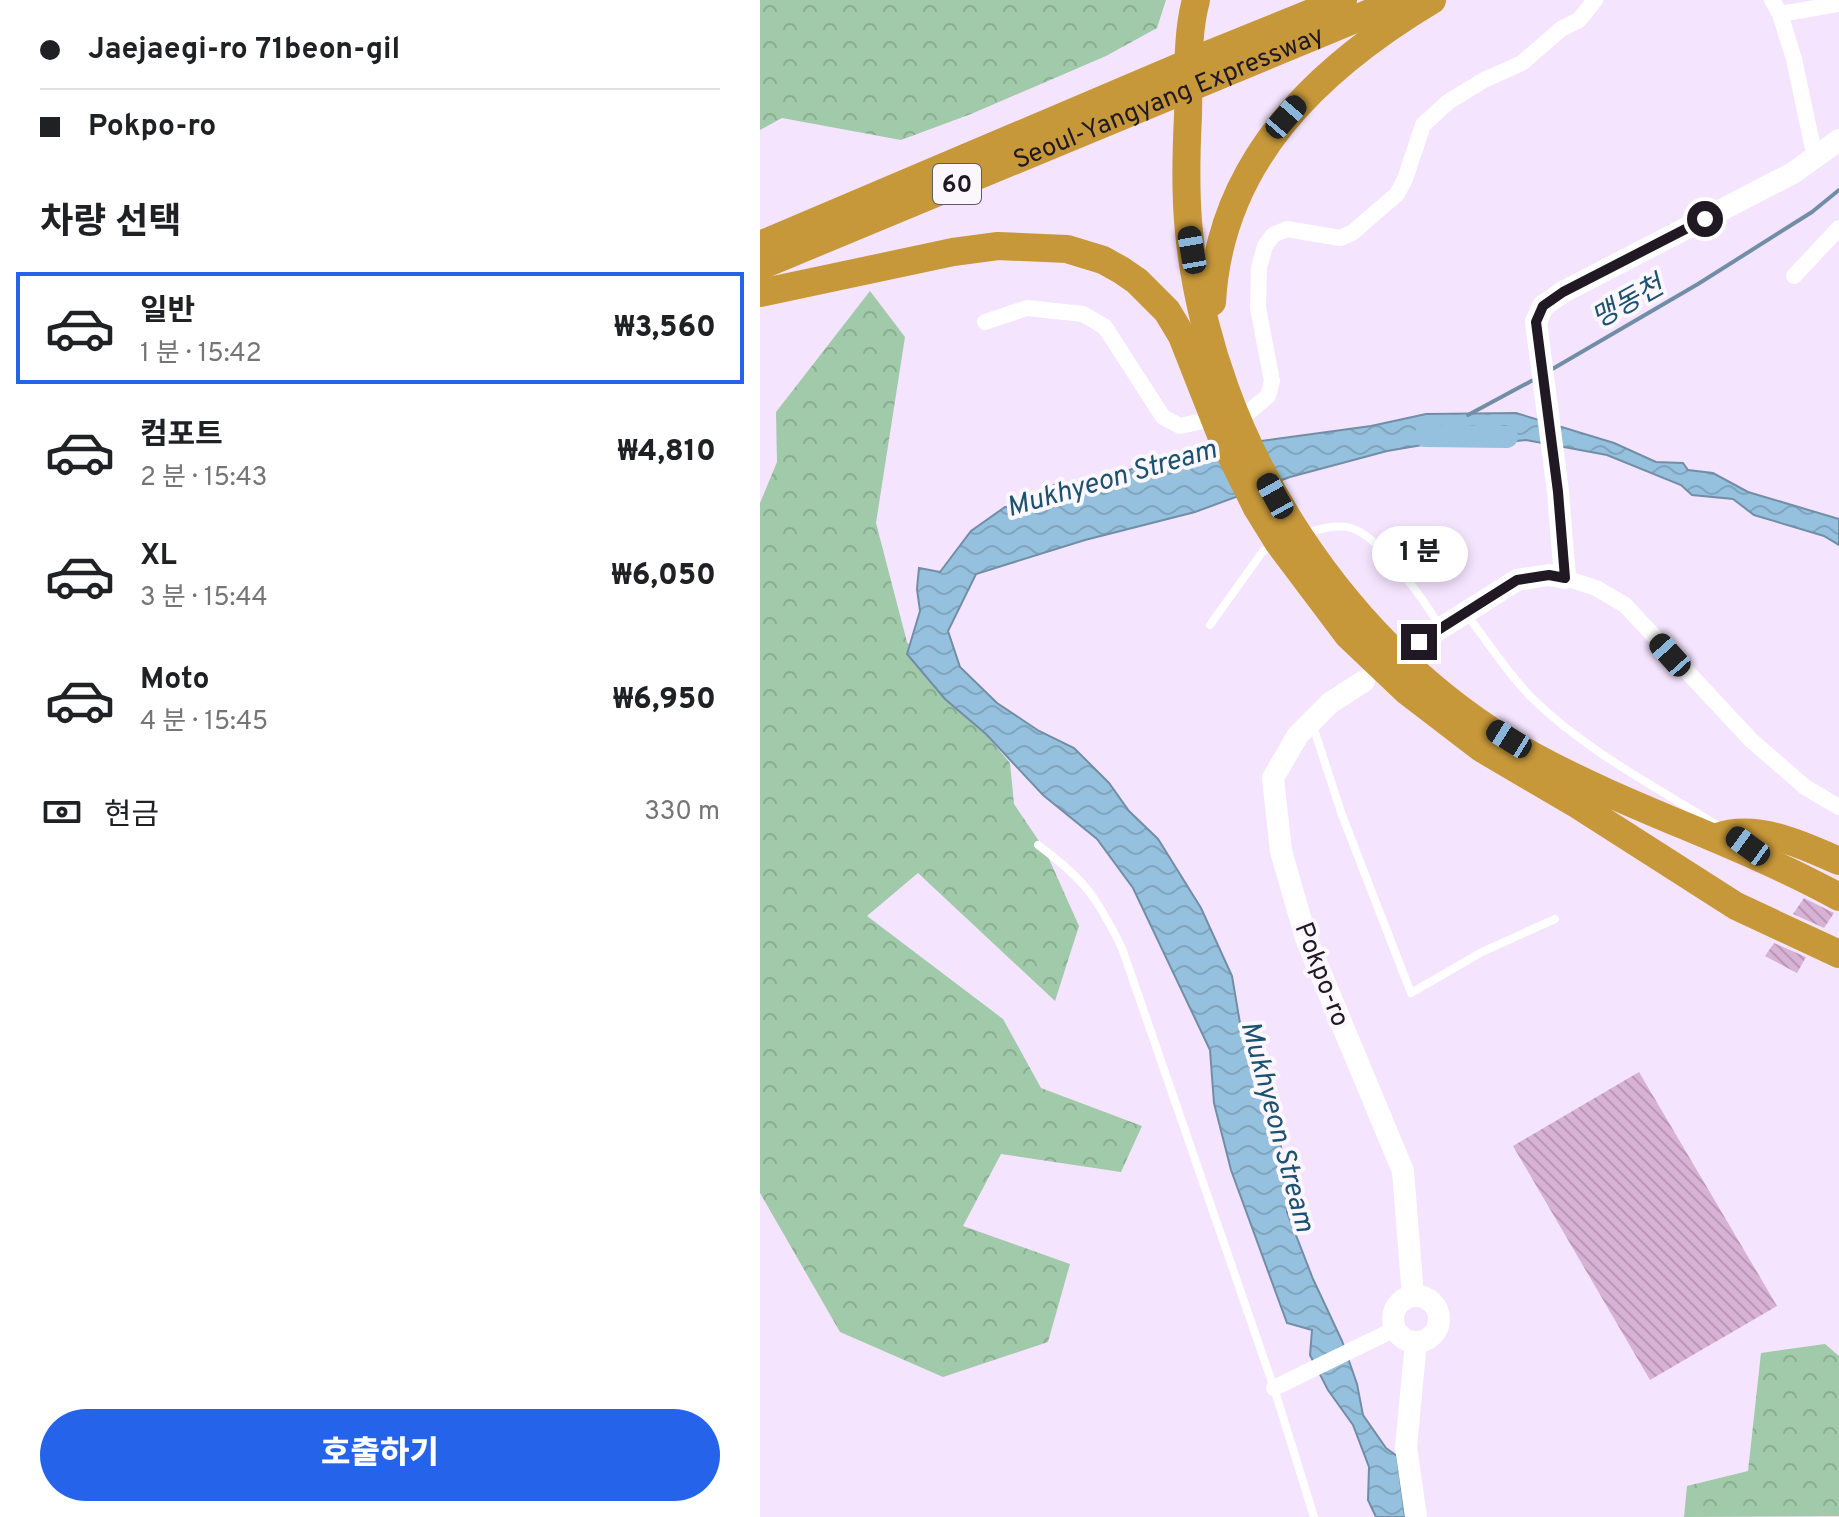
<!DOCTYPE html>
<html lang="ko">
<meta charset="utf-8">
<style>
body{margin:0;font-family:Overpass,"Noto Sans KR",sans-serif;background:#f6f6f6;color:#202124;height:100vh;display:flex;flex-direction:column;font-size:30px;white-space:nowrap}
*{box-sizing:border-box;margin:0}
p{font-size:26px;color:#757577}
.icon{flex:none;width:44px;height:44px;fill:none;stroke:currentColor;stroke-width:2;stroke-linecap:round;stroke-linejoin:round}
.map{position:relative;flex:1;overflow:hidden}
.drawer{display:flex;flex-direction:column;background:#fff;width:760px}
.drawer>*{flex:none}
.banner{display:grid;align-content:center;height:176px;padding:0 40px;background:#fff}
.end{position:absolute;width:36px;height:36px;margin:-18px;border:10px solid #201823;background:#fff;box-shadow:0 0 0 4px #fff}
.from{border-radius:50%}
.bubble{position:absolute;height:56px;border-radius:28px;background:#fff;box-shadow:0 4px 12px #0003;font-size:26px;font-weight:800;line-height:56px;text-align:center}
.car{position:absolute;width:24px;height:48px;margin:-24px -12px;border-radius:10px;box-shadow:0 0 6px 2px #0007;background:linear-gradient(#222 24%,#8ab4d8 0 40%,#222 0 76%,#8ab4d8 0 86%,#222 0)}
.banner b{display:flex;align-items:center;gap:28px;height:76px;font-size:30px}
.banner b+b{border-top:2px solid #e0e0e0}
.banner i{width:20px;height:20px;background:#202124}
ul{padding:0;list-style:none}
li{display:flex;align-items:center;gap:24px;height:112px;margin:0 16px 12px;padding:0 24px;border:4px solid transparent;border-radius:0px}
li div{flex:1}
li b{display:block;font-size:30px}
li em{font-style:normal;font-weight:800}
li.selected{border-color:#2563eb}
li>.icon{width:72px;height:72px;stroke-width:1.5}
h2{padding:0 40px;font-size:36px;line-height:96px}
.pay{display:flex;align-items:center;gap:20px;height:88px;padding:0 40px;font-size:30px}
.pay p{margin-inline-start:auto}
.cta{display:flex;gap:16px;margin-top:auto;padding:16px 40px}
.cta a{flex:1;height:92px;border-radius:48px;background:#2563eb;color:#fff;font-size:32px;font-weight:800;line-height:92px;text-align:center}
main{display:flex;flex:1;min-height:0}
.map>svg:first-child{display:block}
.forest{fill:url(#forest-crowns)}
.water{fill:url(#water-waves);stroke:#728ea6;stroke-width:2}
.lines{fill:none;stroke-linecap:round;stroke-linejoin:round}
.stream{stroke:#728ea6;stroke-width:4}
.river{stroke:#95c1de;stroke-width:22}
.building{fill:url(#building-back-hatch)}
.service{stroke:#fff;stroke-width:8}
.minor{stroke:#fff;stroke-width:16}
.secondary{stroke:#fff;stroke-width:22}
.motorway{stroke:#c79839;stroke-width:28}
.route{stroke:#201823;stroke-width:10}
.labels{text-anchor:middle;stroke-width:8;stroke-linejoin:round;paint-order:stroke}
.shield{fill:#fbf7fd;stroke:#625b64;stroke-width:2}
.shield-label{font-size:24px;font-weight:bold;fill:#201823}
.street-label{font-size:26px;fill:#201823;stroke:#fbf7fd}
.water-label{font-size:28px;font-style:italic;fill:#1c516f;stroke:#fbf7fd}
</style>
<main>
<section class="drawer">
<div class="banner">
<b><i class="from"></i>Jaejaegi-ro 71beon-gil</b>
<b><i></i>Pokpo-ro</b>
</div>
<h2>차량 선택</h2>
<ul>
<li class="selected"><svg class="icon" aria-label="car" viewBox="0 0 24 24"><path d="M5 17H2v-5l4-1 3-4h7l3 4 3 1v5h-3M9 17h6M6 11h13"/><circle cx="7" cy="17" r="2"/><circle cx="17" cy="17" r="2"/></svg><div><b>일반</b><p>1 분 · 15:42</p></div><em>₩3,560</em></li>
<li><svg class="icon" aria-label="car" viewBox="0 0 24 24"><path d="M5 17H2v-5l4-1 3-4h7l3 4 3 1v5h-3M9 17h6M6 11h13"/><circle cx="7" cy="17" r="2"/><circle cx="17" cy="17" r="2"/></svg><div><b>컴포트</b><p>2 분 · 15:43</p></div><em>₩4,810</em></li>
<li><svg class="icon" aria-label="car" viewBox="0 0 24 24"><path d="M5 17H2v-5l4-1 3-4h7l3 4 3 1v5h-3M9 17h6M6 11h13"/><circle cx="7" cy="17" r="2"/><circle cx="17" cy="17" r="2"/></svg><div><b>XL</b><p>3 분 · 15:44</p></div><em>₩6,050</em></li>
<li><svg class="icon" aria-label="car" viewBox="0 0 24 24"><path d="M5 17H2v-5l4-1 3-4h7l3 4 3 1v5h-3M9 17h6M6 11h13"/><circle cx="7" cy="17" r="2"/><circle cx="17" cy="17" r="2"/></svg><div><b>Moto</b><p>4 분 · 15:45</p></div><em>₩6,950</em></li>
</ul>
<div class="pay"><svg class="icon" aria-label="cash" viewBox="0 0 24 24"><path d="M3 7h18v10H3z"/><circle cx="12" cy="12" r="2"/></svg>현금<p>330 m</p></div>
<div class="cta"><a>호출하기</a></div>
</section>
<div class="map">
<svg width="1079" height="1517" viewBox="0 0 1079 1517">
<defs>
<pattern id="forest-crowns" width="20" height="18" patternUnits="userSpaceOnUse" patternTransform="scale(2)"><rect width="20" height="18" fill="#a0caaa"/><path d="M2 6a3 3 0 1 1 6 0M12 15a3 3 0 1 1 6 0" fill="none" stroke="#8aad92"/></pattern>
<pattern id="water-waves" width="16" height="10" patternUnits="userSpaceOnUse" patternTransform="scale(2)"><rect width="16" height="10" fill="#95c1de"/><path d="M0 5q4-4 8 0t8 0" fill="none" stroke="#80a5be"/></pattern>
<pattern id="building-back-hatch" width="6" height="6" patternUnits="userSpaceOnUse" patternTransform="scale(2)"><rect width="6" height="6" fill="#d7b2d4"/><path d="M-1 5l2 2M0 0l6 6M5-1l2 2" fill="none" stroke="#b898b6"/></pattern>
</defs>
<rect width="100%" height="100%" fill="#f5e4fe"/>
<g class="forest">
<polygon points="0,0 406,0 397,28 346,56 211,114 141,140 22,118 0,130"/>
<polygon points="110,291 145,337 116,523 147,642 250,763 254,804 285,850 319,926 295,1001 158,873 107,916 243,1019 281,1088 382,1126 361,1172 241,1154 203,1226 310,1264 288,1342 183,1377 80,1332 0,1193 0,503 17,462 16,412"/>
<polygon points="1065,1344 1079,1356 1079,1516 924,1517 927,1486 988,1471 1001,1353"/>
</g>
<polygon class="water" points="756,413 854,443 896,462 923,463 928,470 953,473 988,492 1079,519 1079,545 1064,536 994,515 973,499 932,495 921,485 847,455 766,440 747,442 702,434 674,443 627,451 530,477 435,512 325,540 216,574 188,631 200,667 237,703 279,731 314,748 349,783 369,811 398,839 441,908 472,976 481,1029 496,1071 509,1087 509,1108 518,1130 526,1175 527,1212 553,1279 582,1341 597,1384 603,1415 626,1448 637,1456 645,1517 616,1517 608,1500 609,1467 593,1425 568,1390 550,1355 552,1330 527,1323 471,1170 454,1103 450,1050 373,888 337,839 283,795 226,734 185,699 147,654 160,611 157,589 159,568 180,572 211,531 245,507 267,508 294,485 358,475 407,454 611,426 666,414"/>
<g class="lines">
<g class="stream">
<polyline points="789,371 938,284 1052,212 1079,190"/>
<polyline points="708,415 775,379"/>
</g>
<polyline class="river" points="665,436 747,437"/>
</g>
<g class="building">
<polygon points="1044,898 1074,913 1064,928 1033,914"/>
<polygon points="1014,943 1046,957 1037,973 1005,956"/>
<polygon points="879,1072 1017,1306 890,1380 753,1146"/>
</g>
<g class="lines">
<g class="service">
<path d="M543,535C556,529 577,524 591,528C620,536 665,602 681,628"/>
<path d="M707,615C728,642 747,673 772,698C826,751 896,787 960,827"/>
<polyline points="450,625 503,551 515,546"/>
<polyline points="553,726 582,815 651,993 722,952 795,919"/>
<path d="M278,845C325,880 336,896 362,948L514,1388L554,1517"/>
</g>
<g class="minor">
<polyline points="1012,0 1020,14"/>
<polyline points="1055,158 1034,59 1020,14 1079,4"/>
<polyline points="1034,276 1079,228"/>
<polyline points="225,322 267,308 323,314 345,327 403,417 420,426 490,411 508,396 512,381 498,308 499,268 505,246 513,235 527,229 580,238 592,233 637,194 645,179 663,125 688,102 724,80 762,63 801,29 819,20 835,0"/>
<polyline points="805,578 836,588 865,605 991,740 1045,787 1079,807"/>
<polyline points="514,1388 635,1329"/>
</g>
<g class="secondary">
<polyline points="659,642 757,580 789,575 805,578 798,492 776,322 783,306 803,292 1033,173 1079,140"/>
<polyline points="604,681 570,703 538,735 513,778 521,851 546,938 643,1171 653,1296"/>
<circle cx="656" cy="1319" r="23"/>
<polyline points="656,1342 646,1447 656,1517"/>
</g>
<g class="motorway">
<path d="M436,0C426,37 429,78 428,116C426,155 425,194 429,232C450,444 586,654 773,756C872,810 981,843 1079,897"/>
<polyline points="0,245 450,54 583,0"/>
<path id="s1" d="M0,266L641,0"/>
<polyline points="0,293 193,252 238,246 307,249 343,260 361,270 377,281 407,311 422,336 461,435 497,508 518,542 588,635 648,692 721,748 818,805 976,906 1079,954"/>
<path d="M452,302C460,161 557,69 672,0"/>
<path d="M957,837C997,823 1043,845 1079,861"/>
</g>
</g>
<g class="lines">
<polyline class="route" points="659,642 757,580 789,575 805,578 798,492 776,322 783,306 803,292 945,219"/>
</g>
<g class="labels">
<rect class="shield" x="173" y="164" width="48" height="40" rx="6"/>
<g class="shield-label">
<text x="197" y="192">60</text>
</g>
<g class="street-label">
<text dy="9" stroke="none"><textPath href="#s1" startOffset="442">Seoul-Yangyang Expressway</textPath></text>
<text transform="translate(563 974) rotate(69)" y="9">Pokpo-ro</text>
</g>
<g class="water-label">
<text transform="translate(867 301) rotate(-29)" y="10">맹동천</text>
<text transform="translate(351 477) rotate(-16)" y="10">Mukhyeon Stream</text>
<text transform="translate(519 1126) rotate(75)" y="10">Mukhyeon Stream</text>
</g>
</g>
</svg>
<i class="end from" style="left:945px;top:219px"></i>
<i class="end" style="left:659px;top:642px"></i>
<div class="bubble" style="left:612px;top:526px;width:96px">1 분</div>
<i class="car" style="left:526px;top:117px;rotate:41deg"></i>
<i class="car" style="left:432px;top:250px;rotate:350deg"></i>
<i class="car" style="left:515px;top:496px;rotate:331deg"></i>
<i class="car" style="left:910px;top:655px;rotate:318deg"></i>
<i class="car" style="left:749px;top:739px;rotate:302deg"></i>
<i class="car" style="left:988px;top:846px;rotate:306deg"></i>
</div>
</main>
